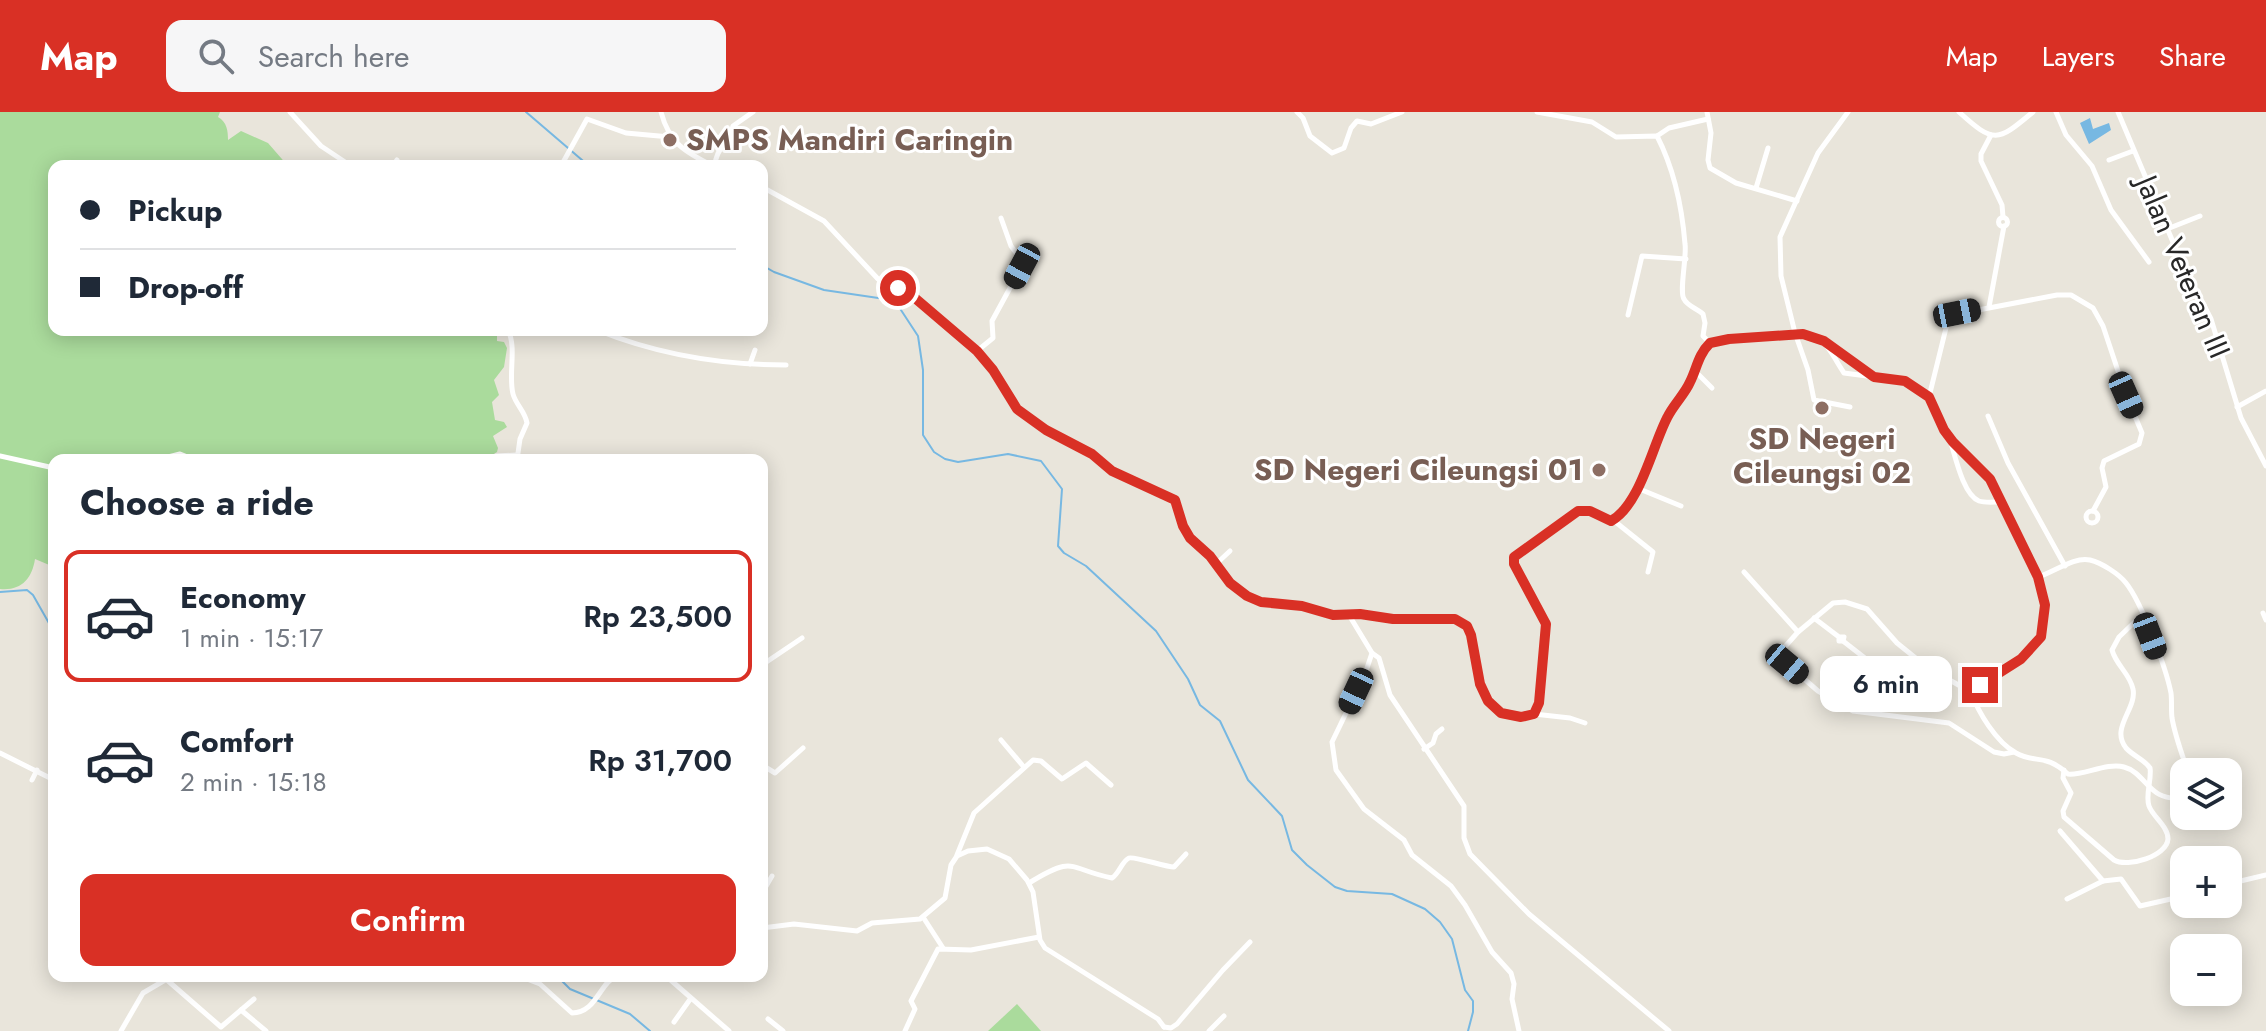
<!DOCTYPE html>
<meta charset="utf-8">
<style>
body{margin:0;font-family:Jost,sans-serif;background:#f6f6f7;color:#1f2937;height:100vh;display:flex;flex-direction:column;font-size:30px;white-space:nowrap}
*{box-sizing:border-box;margin:0}
p{font-size:26px;color:#747a83}
.icon{flex:none;width:44px;height:44px;fill:none;stroke:currentColor;stroke-width:2;stroke-linecap:round;stroke-linejoin:round}
.map{position:relative;flex:1;overflow:hidden}
.panel{position:absolute;left:48px;top:342px;width:720px;height:528px;display:flex;flex-direction:column;background:#fff;border-radius:16px;box-shadow:0 4px 20px #0003}
.panel>*{flex:none}
.guide{position:absolute;left:48px;top:48px;width:720px;height:176px;border-radius:16px;box-shadow:0 4px 20px #0003;display:grid;align-content:center;height:176px;padding:0 32px;background:#fff}
.controls{position:absolute;left:2170px;top:646px;display:grid;gap:16px}
.controls a{display:grid;place-items:center;width:72px;height:72px;border-radius:16px;background:#fff;box-shadow:0 4px 20px #0003;font-size:40px}
.end{position:absolute;width:36px;height:36px;margin:-18px;border:10px solid #d93025;background:#fff;box-shadow:0 0 0 4px #fff}
.from{border-radius:50%}
.bubble{position:absolute;height:56px;border-radius:16px;background:#fff;box-shadow:0 4px 20px #0003;font-size:26px;font-weight:600;line-height:56px;text-align:center}
.car{position:absolute;width:24px;height:48px;margin:-24px -12px;border-radius:10px;box-shadow:0 0 6px 2px #0007;background:linear-gradient(#222 24%,#8ab4d8 0 40%,#222 0 76%,#8ab4d8 0 86%,#222 0)}
.guide b{display:flex;align-items:center;gap:28px;height:76px;font-size:30px}
.guide b+b{border-top:2px solid #e0e1e3}
.guide i{width:20px;height:20px;background:#1f2937}
ul{padding:0;list-style:none}
li{display:flex;align-items:center;gap:24px;height:132px;margin:0 16px 12px;padding:0 16px;border:4px solid transparent;border-radius:16px}
li div{flex:1}
li b{display:block;font-size:30px}
li em{font-style:normal;font-weight:600}
li.active{border-color:#d93025}
li>.icon{width:72px;height:72px;stroke-width:1.5}
h2{padding:0 32px;font-size:36px;line-height:96px}
.cta{display:flex;gap:16px;margin-top:auto;padding:16px 32px}
.cta a{flex:1;height:92px;border-radius:16px;background:#d93025;color:#fff;font-size:32px;font-weight:600;line-height:92px;text-align:center}
header{display:flex;align-items:center;gap:48px;box-sizing:border-box;height:112px;padding:0 40px;background:#d93025;color:#fff}
header strong{font-size:38px}
nav{display:flex;gap:44px;margin-inline-start:auto;font-size:28px}
.search{width:560px;height:72px;background:#f6f6f7;display:flex;align-items:center;gap:20px;box-sizing:border-box;padding:0 28px;border-radius:16px;color:#747a83;font-size:30px}
.map>svg:first-child{display:block}
.green{fill:#aadb9c}
.water{fill:#77b8e2}
.lines{fill:none;stroke-linecap:round;stroke-linejoin:round}
.stream{stroke:#77b8e2;stroke-width:2}
.minor{stroke:#fff;stroke-width:5}
.route{stroke:#d93025;stroke-width:10}
.education-dot{fill:#8d6e63;stroke:#fff;stroke-width:3}
.labels{text-anchor:middle;stroke-width:6;stroke-linejoin:round;paint-order:stroke}
.education-label{font-size:30px;font-weight:bold;fill:#785e54;stroke:#fff;text-anchor:start}
.street-label{font-size:30px;fill:#282828;stroke:#fff}
</style>
<header>
<strong>Map</strong>
<div class="search"><svg class="icon" aria-label="search" viewBox="0 0 24 24"><circle cx="10" cy="10" r="6"/><path d="M15 15l6 6"/></svg>Search here</div>
<nav><a>Map</a><a>Layers</a><a>Share</a></nav>
</header>
<div class="map">
<svg width="2266" height="919" viewBox="0 0 2266 919">
<rect width="100%" height="100%" fill="#e9e5db"/>
<g class="green">
<path d="M0,0H220L218,5C227,10 228,19 228,28L241,19L268,31L288,54H306H54V218H497V229L504,230L507,236L504,255L494,268L499,283L492,290L495,308L504,310L507,315L493,324L498,336L497,340L484,348H54V455L35,447C32,467 21,479 0,477Z"/>
<polygon points="1017,892 1041,919 988,919"/>
</g>
<polygon class="water" points="2090,6 2093,17 2109,11 2111,18 2089,32 2080,11"/>
<g class="lines">
<g class="stream">
<polyline points="526,0 589,54"/>
<polyline points="762,153 774,160 824,178 885,187 899,195 918,224 923,258 923,323 934,340 945,347 958,350 1008,342 1041,349 1062,377 1058,434 1064,441 1086,454 1156,519 1188,567 1200,593 1220,609 1248,668 1282,704 1292,738 1307,753 1335,775 1347,779 1392,782 1425,797 1440,810 1452,827 1465,878 1473,889 1473,900 1468,919"/>
<polyline points="0,480 27,478 33,483 54,520"/>
<polyline points="557,864 570,877 630,902 650,919"/>
</g>
<g class="minor">
<polyline points="290,0 321,34 351,54"/>
<path d="M661,0C669,31 685,40 713,54"/>
<polyline points="1297,0 1303,6 1310,24 1332,41 1344,36 1351,16 1357,9 1371,12 1402,0"/>
<path d="M1537,0L1592,10L1616,25L1657,24C1674,57 1682,95 1685,132C1687,144 1679,180 1684,187C1687,194 1698,197 1703,202L1705,211L1703,224L1710,231"/>
<polyline points="1707,0 1711,21 1708,48 1710,56 1736,71 1797,89"/>
<path d="M1959,0C1995,33 1998,29 2033,0"/>
<polyline points="2056,0 2066,23 2092,54 2111,98 2149,150"/>
<polyline points="2118,0 2181,149 2211,207 2241,306 2266,354"/>
<polyline points="1991,23 1981,42 1981,49 2002,93 2003,105"/>
<polyline points="1657,24 1669,16 1708,7"/>
<polyline points="2109,48 2133,39"/>
<polyline points="393,54 397,48"/>
<polyline points="561,54 587,7 626,21 670,25"/>
<path d="M715,54C715,37 730,30 733,14L753,0"/>
<path d="M762,75L824,109L878,167L909,181L955,219L986,250L1012,293L1035,311L1092,342L1112,359L1175,388L1178,391L1183,414L1190,426L1210,444L1230,471L1247,484L1261,490L1302,494L1327,502H1360L1393,507H1455L1467,514L1471,523L1480,572L1488,589L1501,601L1521,605L1534,602L1539,591L1546,512L1514,452V445L1578,399H1590L1611,409C1639,394 1653,335 1667,306C1673,293 1685,283 1690,270C1697,255 1698,243 1710,231L1795,221L1781,164L1780,125L1818,41L1848,0"/>
<polyline points="1756,76 1768,36"/>
<circle cx="2003" cy="110" r="4.5"/>
<polyline points="2167,117 2200,104"/>
<polyline points="1989,195 2004,114"/>
<polyline points="1628,203 1642,144 1686,147"/>
<path d="M508,218C517,236 508,262 513,282C516,293 525,299 527,311L520,327L517,348"/>
<path d="M597,218C659,243 720,253 786,253"/>
<polyline points="1833,235 1873,264"/>
<polyline points="977,239 993,226 992,209 1022,154 1020,146 1011,134 1001,106"/>
<polyline points="750,252 755,238"/>
<polyline points="1695,259 1712,276"/>
<path d="M1929,285L1944,318L1953,330L1990,367L2038,465L2045,493L2041,525L2021,547L1971,580C1978,600 1996,630 2016,641C2036,652 2045,641 2068,662C2082,664 2108,650 2124,655C2147,661 2149,692 2184,685"/>
<path d="M1850,295L1814,288L1808,258L1795,221C1830,226 1827,236 1844,261L1905,269L1929,285L1947,212L1952,203L2057,183H2071L2093,196L2103,214L2126,283L2142,321L2139,332L2104,349L2102,356L2106,375L2093,399"/>
<polyline points="2237,295 2266,279"/>
<polyline points="1988,304 2008,351 2065,454"/>
<path d="M1950,328C1955,343 1963,383 1979,389C1985,391 1993,390 2000,390"/>
<polyline points="0,344 54,356"/>
<polyline points="156,348 180,342 195,348"/>
<polyline points="494,348 496,344 517,343"/>
<polyline points="1637,376 1681,394"/>
<circle cx="2092" cy="405" r="6"/>
<polyline points="1613,408 1653,440 1648,460"/>
<polyline points="1216,452 1230,439"/>
<polyline points="1744,460 1798,520"/>
<path d="M2038,465C2054,460 2075,444 2090,448C2102,451 2119,462 2126,471C2142,491 2166,556 2171,581C2172,589 2171,598 2172,606C2175,624 2182,642 2188,660"/>
<polyline points="2263,501 2266,508"/>
<polyline points="1349,503 1372,541 1379,546 1390,583 1464,694 1464,726 1470,742 1529,802 1669,919"/>
<polyline points="1814,506 1839,525 1839,529 1843,529 1844,525 1839,525"/>
<polyline points="1843,529 1915,585"/>
<polyline points="1372,541 1365,562 1332,630 1336,658 1364,697 1404,728 1412,743 1451,774 1465,793 1492,840 1511,861 1514,872 1512,887 1519,919"/>
<polyline points="762,553 802,526"/>
<polyline points="1971,580 1928,556 1897,531 1867,497 1845,490 1833,491 1798,520 1782,538 1787,552 1818,579 1853,599 1949,611 1994,640 2004,642 2014,640"/>
<polyline points="1534,602 1570,606 1585,611"/>
<polyline points="1001,628 1023,654"/>
<polyline points="1424,637 1433,631 1436,622 1442,617"/>
<polyline points="0,641 54,668"/>
<polyline points="762,653 775,661 803,636"/>
<path d="M2064,658L2063,666L2071,681L2063,699L2064,705L2114,748C2128,756 2167,744 2168,727C2168,714 2153,705 2149,694C2145,683 2152,668 2150,656C2144,647 2133,644 2126,636C2110,616 2137,597 2133,577C2130,562 2116,553 2112,538L2119,525L2142,503"/>
<polyline points="32,668 37,658"/>
<polyline points="2060,719 2103,769 2067,787"/>
<polyline points="957,743 974,701 1033,648 1041,649 1062,667 1086,651 1111,673"/>
<polyline points="2103,769 2121,767 2140,794 2184,784"/>
<path d="M1029,771C1076,742 1067,757 1112,766C1119,762 1122,749 1129,746C1135,744 1165,755 1174,755L1186,742"/>
<polyline points="2228,772 2266,763"/>
<polyline points="923,805 943,836"/>
<polyline points="762,810 765,776 772,764"/>
<polyline points="762,816 794,812 857,819 872,811 920,807 945,786 951,753 957,744 968,739 987,737 1009,747 1027,768 1033,780 1040,828 1045,836 1158,907 1164,915"/>
<path d="M519,864L540,872L572,901C596,901 599,872 616,864"/>
<polyline points="666,864 729,919"/>
<polyline points="167,868 221,915 254,887"/>
<polyline points="241,898 266,919"/>
<polyline points="768,907 783,919"/>
<polyline points="674,910 691,886"/>
<polyline points="1164,915 1171,916 1177,912 1223,858 1250,830"/>
<polyline points="121,919 143,881 172,864"/>
<polyline points="905,919 915,897 911,889 938,837 971,838 1039,825"/>
<polyline points="1209,919 1224,904"/>
</g>
</g>
<g class="lines">
<path class="route" d="M898,176L909,181L977,239L993,258L1017,297L1046,318L1092,342L1112,359L1175,388L1183,414L1190,426L1210,444L1230,471L1247,484L1261,490L1302,494L1333,503L1360,502L1393,507H1455L1467,514L1471,523L1480,572L1488,589L1501,601L1521,605L1534,602L1539,591L1546,512L1514,452V445L1578,399H1590L1611,409C1640,393 1652,335 1667,306C1673,293 1685,282 1690,270C1697,256 1698,243 1710,231L1729,227L1803,222L1824,229L1874,265L1905,269L1929,285L1944,318L1953,330L1990,367L2038,465L2045,493L2041,525L2021,547L1980,573"/>
</g>
<g class="education-dot">
<circle cx="670" cy="28" r="8"/>
<circle cx="1822" cy="296" r="8"/>
<circle cx="1599" cy="358" r="8"/>
</g>
<g class="labels">
<g class="education-label">
<text x="686" y="38">SMPS Mandiri Caringin</text>
<text x="1822" y="337" text-anchor="middle">SD Negeri<tspan x="1822" dy="34">Cileungsi 02</tspan></text>
<text x="1583" y="368" text-anchor="end">SD Negeri Cileungsi 01</text>
</g>
<g class="street-label">
<text transform="translate(2183 155) rotate(67)" y="10">Jalan Veteran III</text>
</g>
</g>
</svg>
<div class="controls">
<a><svg class="icon" aria-label="layers" viewBox="0 0 24 24"><path d="M12 4l9 5-9 5-9-5zM3 14l9 5 9-5"/></svg></a>
<a>+</a>
<a>−</a>
</div>
<i class="end from" style="left:898px;top:176px"></i>
<i class="end" style="left:1980px;top:573px"></i>
<div class="bubble" style="left:1820px;top:544px;width:132px">6 min</div>
<i class="car" style="left:1022px;top:154px;rotate:208deg"></i>
<i class="car" style="left:1957px;top:201px;rotate:79deg"></i>
<i class="car" style="left:2126px;top:283px;rotate:156deg"></i>
<i class="car" style="left:2150px;top:524px;rotate:159deg"></i>
<i class="car" style="left:1787px;top:552px;rotate:130deg"></i>
<i class="car" style="left:1356px;top:579px;rotate:205deg"></i>
<div class="guide">
<b><i class="from"></i>Pickup</b>
<b><i></i>Drop-off</b>
</div>
<section class="panel">
<h2>Choose a ride</h2>
<ul>
<li class="active"><svg class="icon" aria-label="car" viewBox="0 0 24 24"><path d="M5 17H2v-5l4-1 3-4h7l3 4 3 1v5h-3M9 17h6M6 11h13"/><circle cx="7" cy="17" r="2"/><circle cx="17" cy="17" r="2"/></svg><div><b>Economy</b><p>1 min · 15:17</p></div><em>Rp 23,500</em></li>
<li><svg class="icon" aria-label="car" viewBox="0 0 24 24"><path d="M5 17H2v-5l4-1 3-4h7l3 4 3 1v5h-3M9 17h6M6 11h13"/><circle cx="7" cy="17" r="2"/><circle cx="17" cy="17" r="2"/></svg><div><b>Comfort</b><p>2 min · 15:18</p></div><em>Rp 31,700</em></li>
</ul>
<div class="cta"><a>Confirm</a></div>
</section>
</div>
